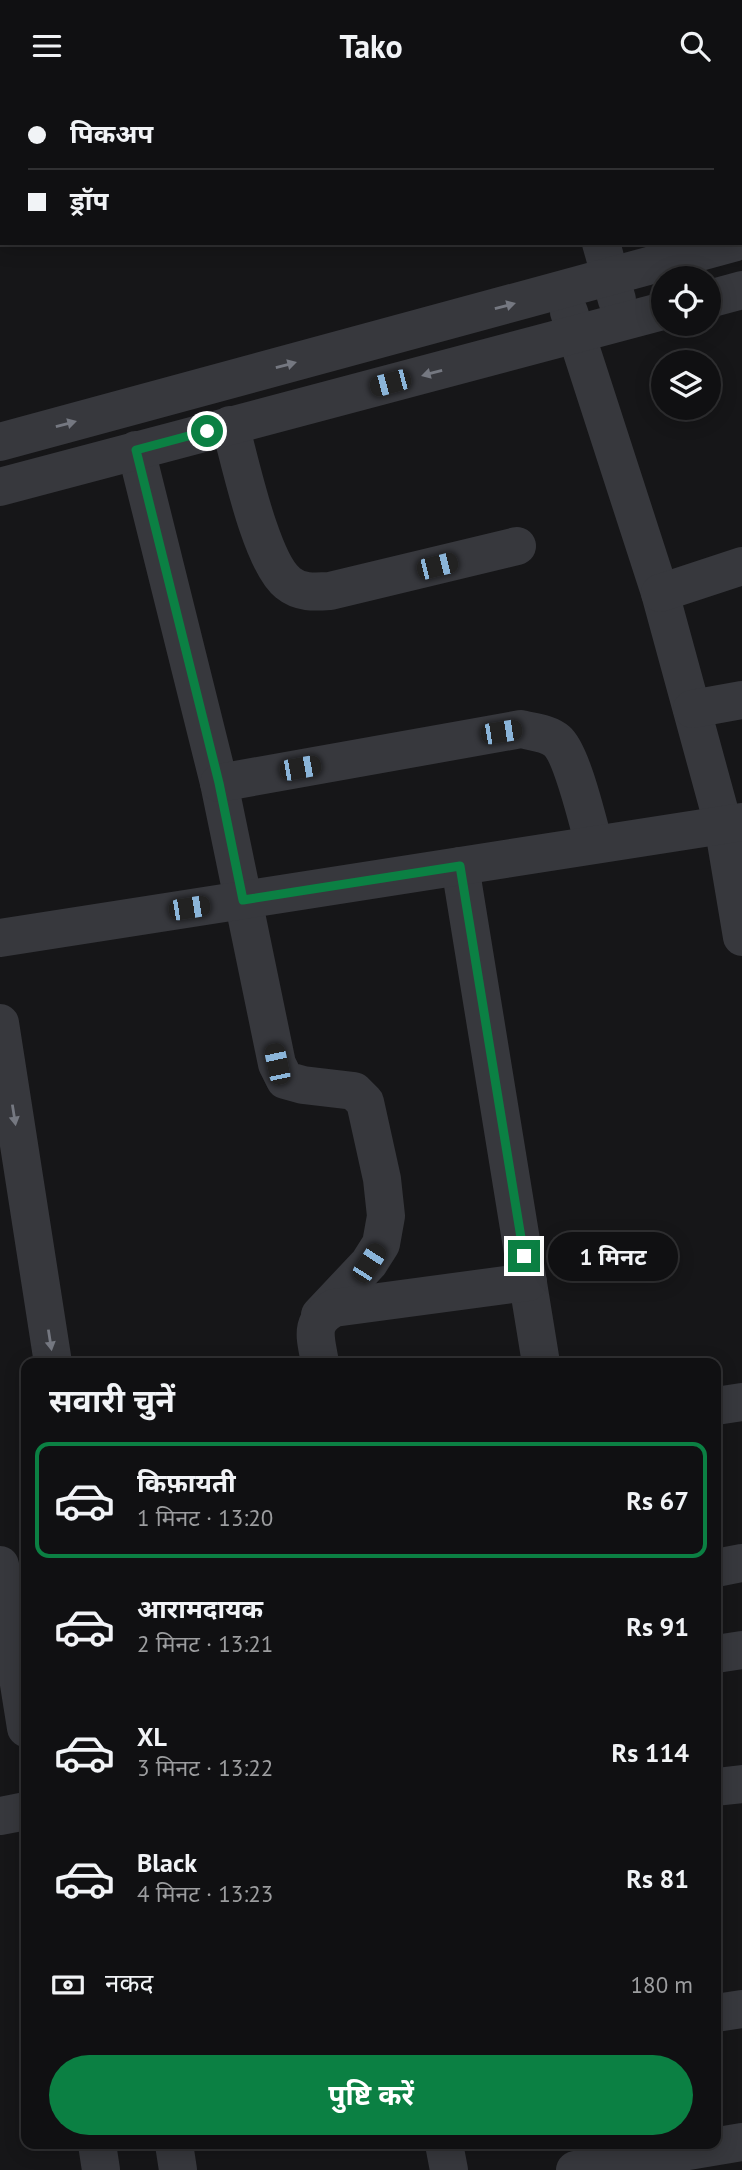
<!DOCTYPE html>
<html lang="hi">
<meta charset="utf-8">
<style>
body{margin:0;font-family:"PT Sans","Noto Sans Devanagari",sans-serif;background:#1e1e20;color:#f1f3f6;height:100vh;display:flex;flex-direction:column;font-size:26px;white-space:nowrap}
*{box-sizing:border-box;margin:0}
p{font-size:23px;color:#9c9d9f}
.icon{flex:none;width:38px;height:38px;fill:none;stroke:currentColor;stroke-width:2;stroke-linecap:round;stroke-linejoin:round}
.map{position:relative;flex:1;overflow:hidden}
.drawer{position:absolute;left:21px;top:1267px;width:700px;height:791px;display:flex;flex-direction:column;background:#101012;border-radius:14px;box-shadow:0 4px 18px #0003,0 0 0 2px #303032}
.drawer>*{flex:none}
.guide{position:absolute;left:0px;top:0px;width:742px;height:154px;box-shadow:0 4px 18px #0003,0 0 0 2px #303032;display:grid;align-content:center;height:154px;padding:0 28px;background:#101012}
.fabs{position:absolute;left:651px;top:175px;display:grid;gap:14px}
.fabs a{display:grid;place-items:center;width:70px;height:70px;border-radius:50%;background:#101012;box-shadow:0 4px 18px #0003,0 0 0 2px #303032;font-size:35px}
.end{position:absolute;width:32px;height:32px;margin:-16px;border:9px solid #0b8043;background:#fff;box-shadow:0 0 0 4px #fff}
.from{border-radius:50%}
.bubble{position:absolute;height:49px;border-radius:24px;background:#101012;box-shadow:0 4px 18px #0003,0 0 0 2px #303032;font-size:23px;font-weight:700;line-height:49px;text-align:center}
.car{position:absolute;width:21px;height:42px;margin:-21px -10px;border-radius:9px;box-shadow:0 0 5px 2px #0007;background:linear-gradient(#222 24%,#8ab4d8 0 40%,#222 0 76%,#8ab4d8 0 86%,#222 0)}
.guide b{display:flex;align-items:center;gap:24px;height:66px;font-size:26px}
.guide b+b{border-top:2px solid #303032}
.guide i{width:18px;height:18px;background:#f1f3f6}
ul{padding:0;list-style:none}
li{display:flex;align-items:center;gap:21px;height:116px;margin:0 14px 10px;padding:0 14px;border:4px solid transparent;border-radius:14px}
li div{flex:1}
li b{display:block;font-size:26px}
li em{font-style:normal;font-weight:700}
li.selected{border-color:#0b8043}
li>.icon{width:63px;height:63px;stroke-width:1.5}
h2{padding:0 28px;font-size:32px;line-height:84px}
.pay{display:flex;align-items:center;gap:18px;height:77px;padding:0 28px;font-size:26px}
.pay p{margin-inline-start:auto}
.button{display:flex;gap:14px;margin-top:auto;padding:14px 28px}
.button a{flex:1;height:80px;border-radius:42px;background:#0b8043;color:#fff;font-size:28px;font-weight:700;line-height:80px;text-align:center}
header{display:flex;justify-content:space-between;align-items:center;height:91px;padding:0 28px;background:#101012;font-size:32px;font-weight:700}
.map>svg:first-child{display:block}
.lines{fill:none;stroke-linecap:round;stroke-linejoin:round}
.minor{stroke:#37383d;stroke-width:38}
.oneway{fill:#757881}
.route{stroke:#0b8043;stroke-width:9}
</style>
<header><svg class="icon" aria-label="menu" viewBox="0 0 24 24"><path d="M4 6h16M4 12h16M4 18h16"/></svg>Tako<svg class="icon" aria-label="search" viewBox="0 0 24 24"><circle cx="10" cy="10" r="6"/><path d="M15 15l6 6"/></svg></header>
<div class="map">
<svg width="742" height="2079" viewBox="0 0 742 2079">
<rect width="100%" height="100%" fill="#161618"/>
<g class="lines">
<g class="minor">
<polyline points="90,0 90,2"/>
<polyline points="371,0 371,2"/>
<polyline points="559,0 559,2"/>
<polyline points="0,123 2,123"/>
<polyline points="601,152 617,209"/>
<polyline points="709,208 742,199"/>
<polyline points="569,221 660,502 723,733 742,846"/>
<path d="M230,334C240,370 261,471 288,492C300,502 314,501 330,500L517,455"/>
<polyline points="0,351 733,152"/>
<polyline points="136,359 219,692 277,973 285,989 303,994 354,1000 365,1011 382,1088 386,1125 381,1153 369,1172 320,1224"/>
<polyline points="0,396 663,220"/>
<polyline points="660,502 742,475"/>
<polyline points="692,618 742,609"/>
<path d="M219,692L521,638C532,641 548,642 557,650C572,663 588,732 594,753"/>
<polyline points="460,775 541,1272"/>
<polyline points="0,847 742,731"/>
<polyline points="0,932 53,1272"/>
<path d="M320,1272C316,1247 308,1231 334,1217L528,1191"/>
<polyline points="716,1315 742,1311"/>
<polyline points="0,1474 26,1637"/>
<polyline points="716,1477 742,1472"/>
<polyline points="716,1563 742,1559"/>
<polyline points="716,1696 742,1693"/>
<polyline points="0,1725 26,1720"/>
<polyline points="716,1922 742,1918"/>
<polyline points="97,2053 101,2079"/>
<polyline points="174,2053 178,2079"/>
<polyline points="444,2053 449,2079"/>
<polyline points="575,2079 742,2051"/>
</g>
</g>
<defs><path id="oneway-solid" d="M-6-.8H1V-3.2L6.5 0L1 3.2V.8H-6Z" transform="scale(1.75)"/></defs>
<g class="oneway">
<use href="#oneway-solid" transform="translate(505 215) rotate(-15)"/>
<use href="#oneway-solid" transform="translate(286 274) rotate(-15)"/>
<use href="#oneway-solid" transform="translate(432 282) rotate(165)"/>
<use href="#oneway-solid" transform="translate(66 333) rotate(-15)"/>
<use href="#oneway-solid" transform="translate(14 1024) rotate(81)"/>
<use href="#oneway-solid" transform="translate(50 1249) rotate(81)"/>
</g>
<g class="lines">
<polyline class="route" points="207,340 136,359 219,692 243,809 460,775 524,1165"/>
</g>
</svg>
<div class="fabs">
<a><svg class="icon" aria-label="locate" viewBox="0 0 24 24"><circle cx="12" cy="12" r="6"/><path d="M12 2v4M12 18v4M2 12h4M18 12h4"/></svg></a>
<a><svg class="icon" aria-label="layers" viewBox="0 0 24 24"><path d="M12 4l9 5-9 5-9-5zM3 14l9 5 9-5"/></svg></a>
</div>
<i class="end from" style="left:207px;top:340px"></i>
<i class="end" style="left:524px;top:1165px"></i>
<div class="bubble" style="left:548px;top:1141px;width:130px">1 मिनट</div>
<i class="car" style="left:390px;top:292px;rotate:255deg"></i>
<i class="car" style="left:437px;top:475px;rotate:76deg"></i>
<i class="car" style="left:501px;top:641px;rotate:81deg"></i>
<i class="car" style="left:300px;top:677px;rotate:80deg"></i>
<i class="car" style="left:189px;top:817px;rotate:81deg"></i>
<i class="car" style="left:277px;top:973px;rotate:348deg"></i>
<i class="car" style="left:369px;top:1172px;rotate:33deg"></i>
<div class="guide">
<b><i class="from"></i>पिकअप</b>
<b><i></i>ड्रॉप</b>
</div>
<section class="drawer">
<h2>सवारी चुनें</h2>
<ul>
<li class="selected"><svg class="icon" aria-label="car" viewBox="0 0 24 24"><path d="M5 17H2v-5l4-1 3-4h7l3 4 3 1v5h-3M9 17h6M6 11h13"/><circle cx="7" cy="17" r="2"/><circle cx="17" cy="17" r="2"/></svg><div><b>किफ़ायती</b><p>1 मिनट · 13:20</p></div><em>Rs 67</em></li>
<li><svg class="icon" aria-label="car" viewBox="0 0 24 24"><path d="M5 17H2v-5l4-1 3-4h7l3 4 3 1v5h-3M9 17h6M6 11h13"/><circle cx="7" cy="17" r="2"/><circle cx="17" cy="17" r="2"/></svg><div><b>आरामदायक</b><p>2 मिनट · 13:21</p></div><em>Rs 91</em></li>
<li><svg class="icon" aria-label="car" viewBox="0 0 24 24"><path d="M5 17H2v-5l4-1 3-4h7l3 4 3 1v5h-3M9 17h6M6 11h13"/><circle cx="7" cy="17" r="2"/><circle cx="17" cy="17" r="2"/></svg><div><b>XL</b><p>3 मिनट · 13:22</p></div><em>Rs 114</em></li>
<li><svg class="icon" aria-label="car" viewBox="0 0 24 24"><path d="M5 17H2v-5l4-1 3-4h7l3 4 3 1v5h-3M9 17h6M6 11h13"/><circle cx="7" cy="17" r="2"/><circle cx="17" cy="17" r="2"/></svg><div><b>Black</b><p>4 मिनट · 13:23</p></div><em>Rs 81</em></li>
</ul>
<div class="pay"><svg class="icon" aria-label="cash" viewBox="0 0 24 24"><path d="M3 7h18v10H3z"/><circle cx="12" cy="12" r="2"/></svg>नकद<p>180 m</p></div>
<div class="button"><a>पुष्टि करें</a></div>
</section>
</div>
